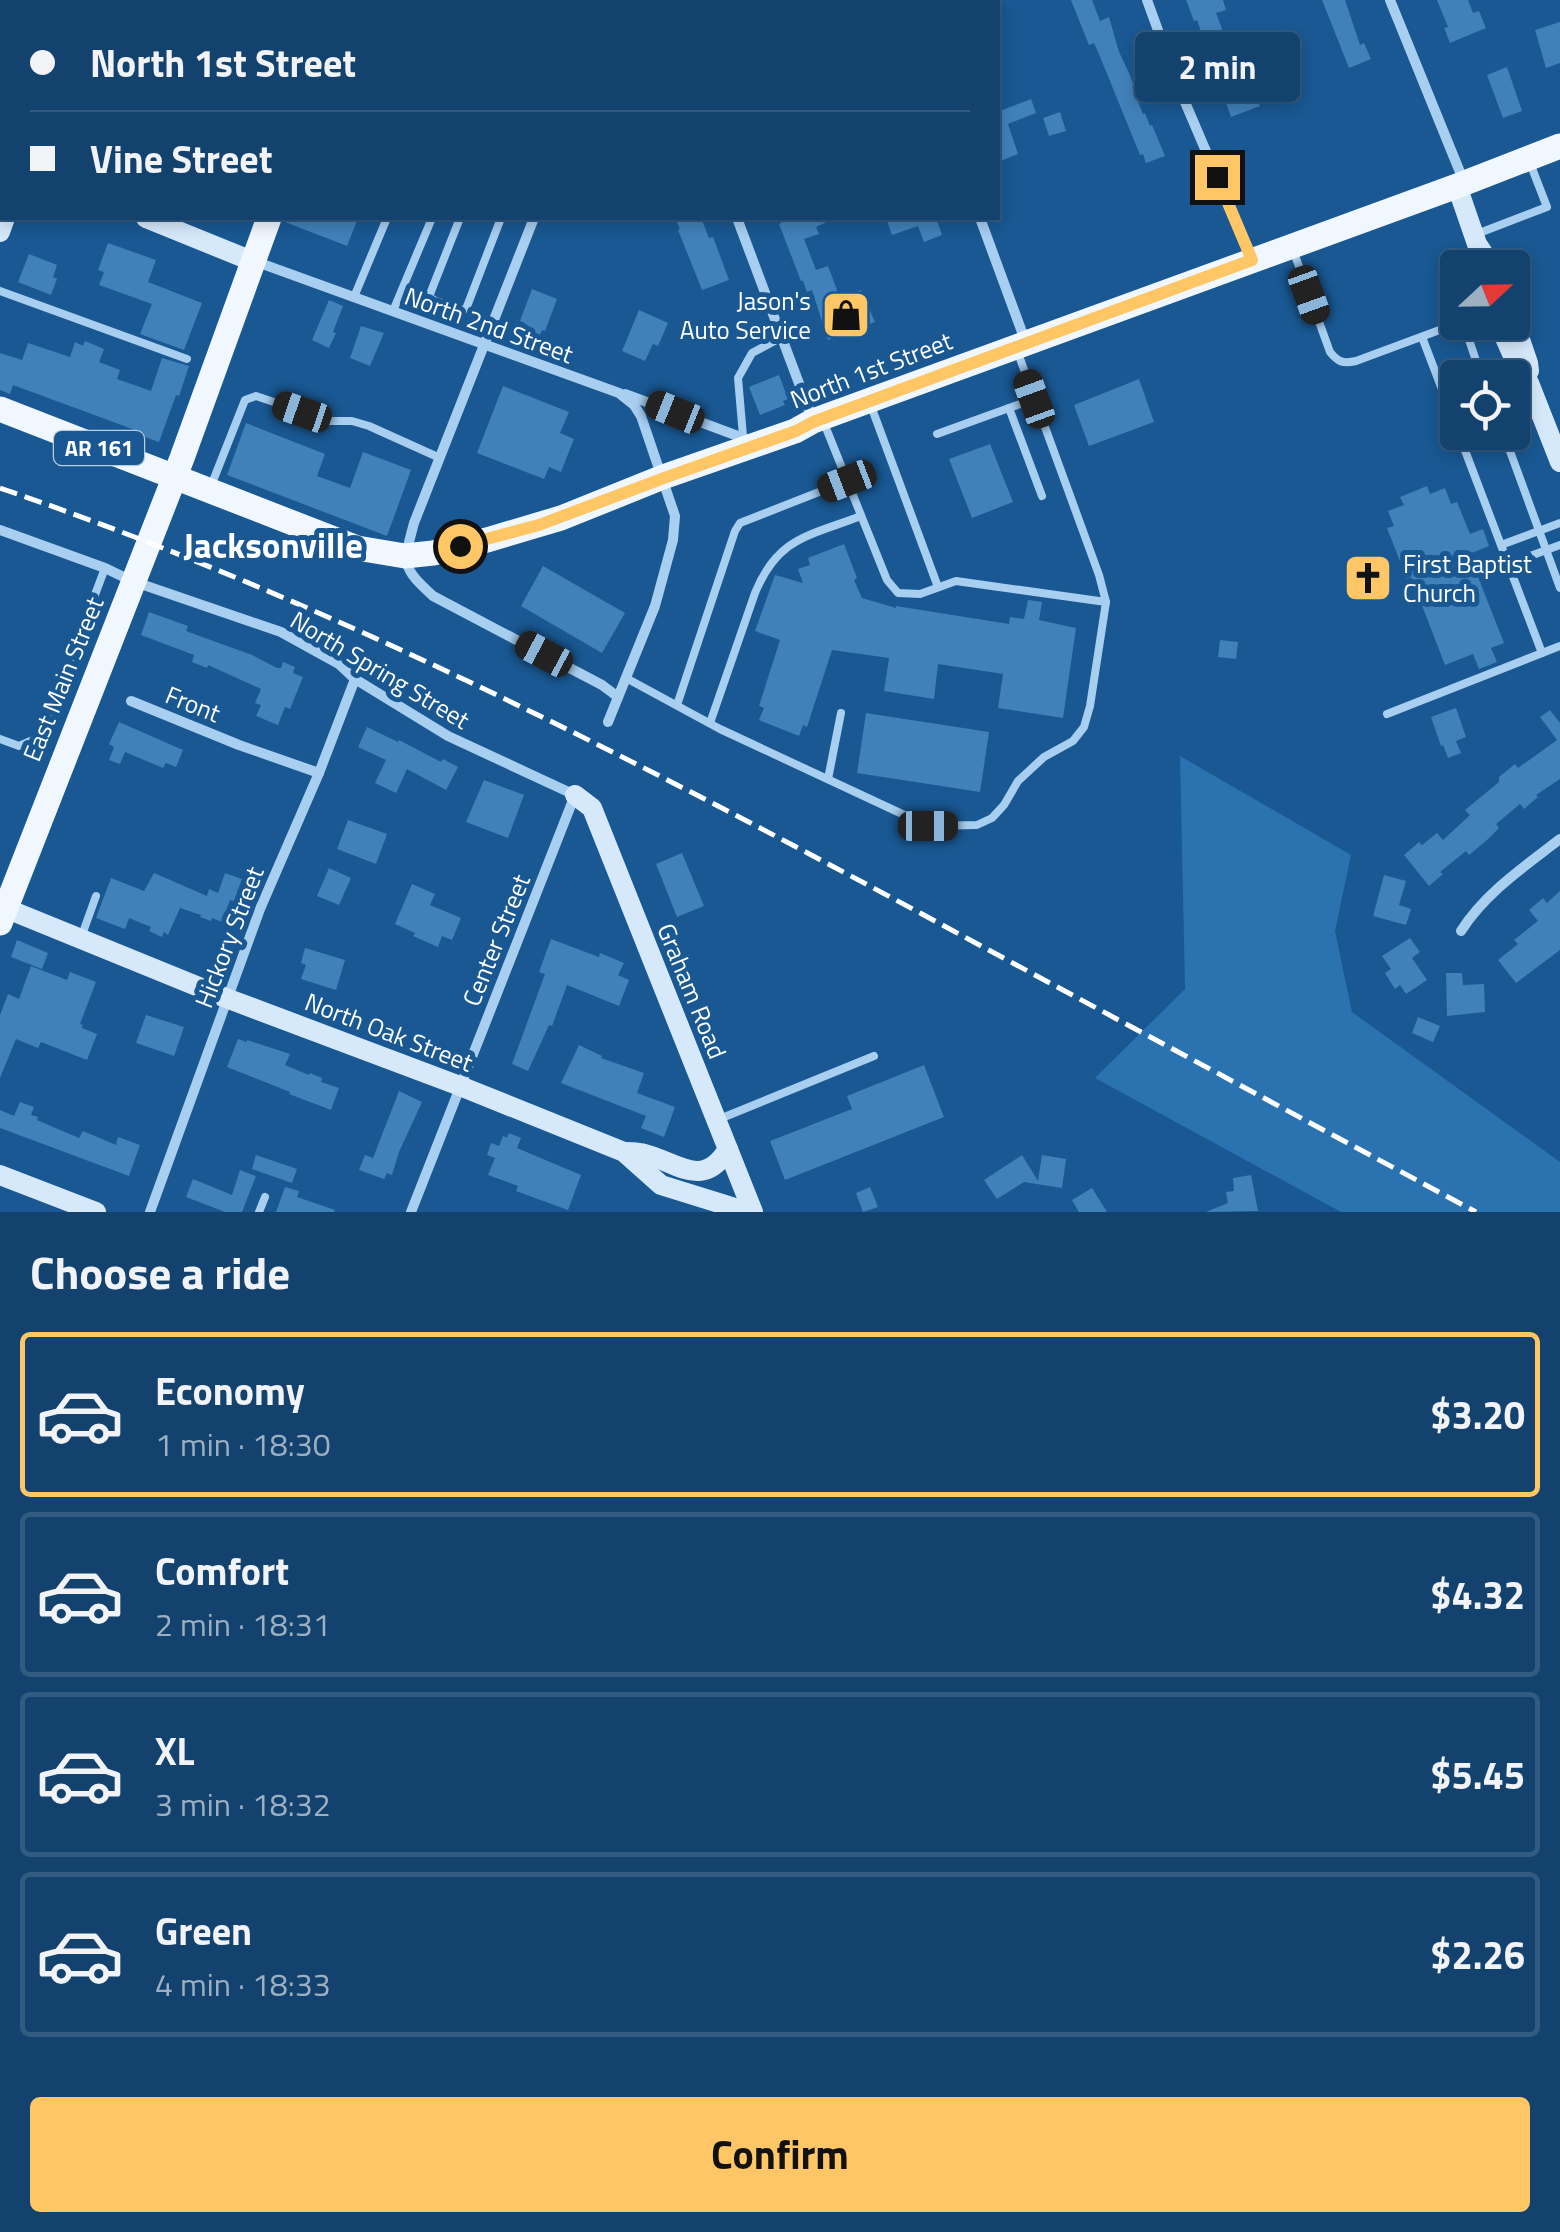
<!DOCTYPE html>
<meta charset="utf-8">
<style>
body{margin:0;font-family:"Titillium Web",sans-serif;background:#1c4973;color:#f1f3f6;height:100vh;display:flex;flex-direction:column;font-size:38px;white-space:nowrap}
*{box-sizing:border-box;margin:0}
p{font-size:32px;color:#9db0c2}
.icon{flex:none;width:55px;height:55px;fill:none;stroke:currentColor;stroke-width:2;stroke-linecap:round;stroke-linejoin:round}
.map{position:relative;height:1212px;overflow:hidden}
.side{display:flex;flex-direction:column;background:#13426e;flex:1}
.side>*{flex:none}
.top-card{position:absolute;left:0px;top:0px;width:1000px;height:220px;box-shadow:0 5px 15px #0003,0 0 0 2px #325b81;display:grid;align-content:center;height:220px;padding:0 30px;background:#13426e}
.needle{width:65px;rotate:68deg}
.fabs{position:absolute;left:1440px;top:250px;display:grid;gap:20px}
.fabs a{display:grid;place-items:center;width:90px;height:90px;border-radius:10px;background:#13426e;box-shadow:0 5px 15px #0003,0 0 0 2px #325b81;font-size:50px}
.end{position:absolute;width:45px;height:45px;margin:-22px;border:12px solid #ffc666;background:#111;box-shadow:0 0 0 5px #111}
.from{border-radius:50%}
.bubble{position:absolute;height:70px;border-radius:10px;background:#13426e;box-shadow:0 5px 15px #0003,0 0 0 2px #325b81;font-size:32px;font-weight:700;line-height:70px;text-align:center}
.car{position:absolute;width:30px;height:60px;margin:-30px -15px;border-radius:12px;box-shadow:0 0 8px 2px #0007;background:linear-gradient(#222 24%,#8ab4d8 0 40%,#222 0 76%,#8ab4d8 0 86%,#222 0)}
.top-card b{display:flex;align-items:center;gap:35px;height:95px;font-size:38px}
.top-card b+b{border-top:2px solid #325b81}
.top-card i{width:25px;height:25px;background:#f1f3f6}
ul{padding:0;list-style:none}
li{display:flex;align-items:center;gap:30px;height:165px;margin:0 20px 15px;padding:0 10px;border:5px solid #325b81;border-radius:10px}
li div{flex:1}
li b{display:block;font-size:38px}
li em{font-style:normal;font-weight:700}
li.active{border-color:#ffc666}
li>.icon{width:90px;height:90px;stroke-width:1.5}
h2{padding:0 30px;font-size:45px;line-height:120px}
.action{display:flex;gap:20px;margin-top:auto;padding:20px 30px}
.action a{flex:1;height:115px;border-radius:10px;background:#ffc666;color:#111;font-size:40px;font-weight:700;line-height:115px;text-align:center}
.map>svg:first-child{display:block}
.green{fill:#2b72b0}
.building{fill:#4181b9}
.lines{fill:none;stroke-linecap:round;stroke-linejoin:round}
.lane{stroke:#a8cef0;stroke-width:8}
.street{stroke:#a8cef0;stroke-width:10}
.secondary{stroke:#d6e9fb;stroke-width:20}
.primary{stroke:#f0f7ff;stroke-width:25}
.rail{stroke:#fff;stroke-width:5;stroke-dasharray:18 8;stroke-linecap:butt}
.route{stroke:#ffc666;stroke-width:12}
.labels{text-anchor:middle;stroke-width:10;stroke-linejoin:round;paint-order:stroke}
.shield{fill:#195892;stroke:#bacdde;stroke-width:2.5}
.shield-label{font-size:22px;font-weight:bold;fill:#fff}
.poi-label{font-size:25px;fill:#fff;stroke:#195892;text-anchor:end}
.street-label{font-size:25px;fill:#fff;stroke:#195892}
.district-label{font-size:35px;font-weight:bold;fill:#fff;stroke:#195892}
</style>
<div class="map">
<svg width="1560" height="1212" viewBox="0 0 1560 1212">
<rect width="100%" height="100%" fill="#195892"/>
<polygon class="green" points="1180,756 1351,855 1335,931 1352,1012 1560,1162 1560,1212 1341,1212 1095,1078 1185,989"/>
<g class="building">
<polygon points="1071,0 1092,0 1100,21 1109,17 1119,52 1129,73 1134,86 1132,87 1143,114 1145,113 1150,126 1152,125 1165,156 1146,163 1143,154 1140,155 1101,59 1094,43 1089,45"/>
<polygon points="1186,0 1223,0 1226,10 1216,13 1234,61 1232,61 1243,91 1252,87 1260,106 1231,117 1197,20 1194,21"/>
<polygon points="1322,0 1345,0 1360,45 1364,43 1371,59 1349,68"/>
<polygon points="1437,0 1468,0 1473,13 1479,11 1486,28 1450,43 1444,28 1448,27"/>
<polygon points="1560,22 1560,63 1546,68 1535,30"/>
<polygon points="1507,67 1522,111 1503,118 1487,75"/>
<polygon points="1031,99 1036,113 1008,124 1018,154 998,162 998,100 1002,110"/>
<polygon points="1060,112 1066,131 1049,136 1043,118"/>
<polygon points="285,218 358,218 347,246 285,222"/>
<polygon points="675,218 701,218 709,238 713,237 729,280 702,290 678,230 680,229"/>
<polygon points="779,218 835,218 816,227 819,234 804,239 816,270 828,266 840,298 861,290 875,322 828,340 812,290 807,292 803,281 801,281 779,224 781,223"/>
<polygon points="886,218 936,218 942,235 924,242 918,226 892,235"/>
<polygon points="108,243 156,260 148,282 202,303 184,350 140,334 152,304 99,285 104,272 98,270"/>
<polygon points="29,254 57,265 53,277 57,279 51,295 18,282"/>
<polygon points="532,289 557,299 545,331 542,330 540,335 523,328 525,323 520,321"/>
<polygon points="329,300 343,306 333,332 336,333 329,348 312,340"/>
<polygon points="639,310 668,323 658,346 653,344 645,361 622,351"/>
<polygon points="361,326 384,333 370,366 350,358"/>
<polygon points="85,341 104,349 99,362 120,370 117,379 151,391 162,358 189,366 179,396 176,395 159,442 142,436 143,433 13,385 10,394 0,390 0,353 22,360 28,343 70,357 75,342 83,346"/>
<polygon points="779,375 788,399 783,401 785,405 760,415 749,387"/>
<polygon points="1139,379 1154,422 1089,446 1074,405"/>
<polygon points="503,386 569,412 560,433 574,439 561,472 549,467 544,479 477,453"/>
<polygon points="246,423 325,454 317,476 350,488 363,452 411,470 387,536 227,475"/>
<polygon points="990,444 1013,502 972,518 949,459"/>
<polygon points="1427,486 1430,494 1445,488 1451,504 1457,502 1470,534 1483,529 1489,546 1469,554 1504,643 1491,648 1497,662 1479,669 1473,654 1445,665 1411,577 1407,579 1387,528 1394,526 1388,511 1404,505 1400,497"/>
<polygon points="844,544 857,578 854,580 862,598 896,608 896,606 1009,624 1010,617 1024,619 1028,600 1042,602 1039,620 1076,628 1063,718 998,708 1003,674 938,664 934,699 884,691 889,658 832,650 807,727 803,725 799,736 759,720 764,708 759,706 780,640 755,631 775,575 803,583 798,569 810,565 808,558"/>
<polygon points="543,566 625,613 602,653 521,606"/>
<polygon points="149,612 188,626 186,631 252,655 277,668 281,668 283,662 295,667 293,673 303,677 290,709 285,707 278,725 256,716 261,705 255,703 261,689 208,665 207,668 192,662 194,655 141,635"/>
<polygon points="1220,640 1238,642 1236,659 1218,657"/>
<polygon points="1456,708 1466,737 1456,741 1461,753 1448,758 1443,745 1441,746 1431,717"/>
<polygon points="1550,710 1560,723 1560,779 1536,795 1538,797 1524,809 1520,804 1496,824 1499,828 1487,840 1469,855 1466,851 1440,872 1443,874 1429,886 1404,855 1419,842 1422,845 1437,833 1443,840 1470,815 1465,810 1499,782 1499,777 1515,764 1518,768 1557,740 1540,717"/>
<polygon points="866,713 989,732 980,792 857,773"/>
<polygon points="119,722 183,750 176,767 166,763 163,768 125,752 120,764 109,760 114,747 109,744"/>
<polygon points="367,727 398,742 399,740 441,762 443,759 458,767 446,790 407,769 396,793 375,783 386,760 358,747"/>
<polygon points="484,780 524,795 508,838 466,822"/>
<polygon points="348,820 387,834 376,864 337,849"/>
<polygon points="682,853 704,906 677,917 656,864"/>
<polygon points="329,868 351,878 339,905 317,896"/>
<polygon points="154,873 207,896 209,889 218,893 225,873 242,879 234,901 230,900 222,922 212,918 211,921 200,917 201,915 180,908 168,935 164,932 162,937 149,931 151,927 129,918 125,929 96,918 111,878 144,891"/>
<polygon points="1384,875 1406,881 1399,905 1411,909 1406,925 1373,916"/>
<polygon points="412,884 435,894 430,905 461,918 452,940 442,936 438,947 413,936 415,933 395,924"/>
<polygon points="1560,891 1560,950 1516,983 1498,960 1518,944 1514,940 1538,921 1529,910 1543,898 1547,903"/>
<polygon points="1410,938 1420,952 1412,958 1427,980 1406,994 1400,985 1395,989 1385,973 1391,969 1382,956"/>
<polygon points="551,939 599,957 600,953 624,963 618,975 629,980 619,1006 567,985 552,1026 549,1025 528,1071 512,1064 545,974 539,972"/>
<polygon points="17,940 48,953 42,969 11,957"/>
<polygon points="305,948 345,960 336,990 301,979 306,965 301,963"/>
<polygon points="31,966 67,980 70,972 96,982 80,1024 83,1025 82,1028 97,1034 87,1060 41,1042 38,1048 16,1039 0,1078 0,1015 8,994 19,999"/>
<polygon points="1446,973 1462,973 1463,985 1484,984 1485,1012 1447,1016"/>
<polygon points="146,1015 184,1027 174,1056 136,1043"/>
<polygon points="1418,1017 1440,1026 1433,1042 1412,1033"/>
<polygon points="238,1039 247,1042 247,1040 290,1054 285,1065 309,1075 310,1073 322,1078 321,1082 339,1088 331,1110 289,1094 290,1092 227,1067"/>
<polygon points="579,1045 602,1056 601,1058 644,1073 637,1093 675,1107 664,1137 641,1128 646,1116 561,1083"/>
<polygon points="924,1065 944,1117 785,1180 770,1141 852,1109 847,1096"/>
<polygon points="399,1091 422,1102 399,1152 392,1175 387,1173 384,1179 359,1170 365,1155 373,1158"/>
<polygon points="20,1102 34,1107 31,1115 38,1117 37,1120 79,1138 83,1131 116,1145 118,1137 140,1145 129,1176 0,1128 0,1110 14,1116"/>
<polygon points="509,1133 521,1138 517,1148 581,1175 568,1210 516,1191 518,1186 488,1175 495,1158 487,1155 491,1143 499,1146 503,1136 507,1138"/>
<polygon points="256,1155 297,1169 292,1183 252,1169"/>
<polygon points="1022,1155 1038,1181 1042,1155 1066,1159 1062,1188 1024,1182 997,1199 984,1180"/>
<polygon points="240,1170 256,1176 242,1212 225,1212 186,1197 193,1179 232,1195"/>
<polygon points="1251,1175 1258,1211 1206,1212 1228,1203 1226,1192 1234,1191 1233,1178"/>
<polygon points="285,1187 299,1191 297,1197 335,1210 334,1212 276,1212"/>
<polygon points="870,1187 878,1207 863,1212 856,1193"/>
<polygon points="1092,1188 1107,1212 1079,1212 1072,1200"/>
</g>
<g class="lines">
<g class="lane">
<polyline points="449,0 450,2"/>
<polyline points="493,0 494,2"/>
<polyline points="525,0 526,2"/>
<polyline points="460,218 430,294 431,299 461,310 466,309 501,218"/>
<polyline points="1474,235 1547,207 1530,163"/>
<path d="M1293,250L1330,352C1338,362 1343,364 1356,361L1453,325L1461,327L1467,334L1482,378"/>
<polyline points="0,291 187,359"/>
<polyline points="354,297 387,218"/>
<polyline points="393,311 432,218"/>
<polyline points="1422,337 1458,431"/>
<polyline points="871,406 938,587"/>
<polyline points="1009,408 1042,496"/>
<polyline points="824,423 887,580 898,593 920,594 956,581 1106,602"/>
<polyline points="1458,432 1542,653"/>
<polyline points="1503,432 1560,588"/>
<polyline points="937,434 1034,399"/>
<polyline points="743,436 738,378 752,353 782,337"/>
<polyline points="211,486 245,400 256,396 330,421 352,421 369,426 440,458"/>
<polyline points="1501,545 1560,523"/>
<polyline points="1508,564 1560,545"/>
<polyline points="626,678 720,729 928,826 977,825 992,818 1004,805 1018,781 1044,757 1073,741 1084,727 1090,706 1106,602 1099,575 1018,353"/>
<polyline points="677,705 735,531 740,523 847,481"/>
<polyline points="1387,714 1560,646"/>
<path d="M710,723L755,593C778,537 809,536 861,516"/>
<polyline points="0,739 19,746 42,736 105,568"/>
<polyline points="828,779 841,713"/>
<polyline points="82,935 96,896"/>
<polyline points="717,1120 874,1056"/>
<polyline points="259,1212 265,1197"/>
</g>
<g class="street">
<polyline points="30,0 31,2"/>
<polyline points="555,0 556,2"/>
<polyline points="899,0 900,2"/>
<polyline points="1147,0 1179,88 1252,259"/>
<polyline points="1390,0 1464,182"/>
<polyline points="674,2 683,0"/>
<polyline points="0,162 2,163"/>
<path d="M534,218L414,523C403,564 401,567 433,596L602,685L618,697"/>
<polyline points="737,218 812,418"/>
<polyline points="980,218 1026,343"/>
<polyline points="254,261 619,393 634,405 641,416 675,516 673,540 655,606 608,722"/>
<polyline points="625,394 754,442"/>
<polyline points="0,530 105,568 132,581 281,632 339,664 355,679 448,736 575,795 411,1212"/>
<polyline points="131,701 239,745 319,773"/>
<path d="M1461,931C1485,893 1525,866 1560,839"/>
<polyline points="150,1212 260,909 319,773 355,679"/>
</g>
<g class="secondary">
<polyline points="1457,186 1477,244 1493,268"/>
<polyline points="146,218 252,261"/>
<polyline points="0,232 5,218"/>
<polyline points="1512,316 1528,363 1529,371"/>
<polyline points="1498,322 1517,365 1529,383 1560,462"/>
<polyline points="575,795 592,808 753,1212"/>
<polyline points="0,906 226,998 460,1086 624,1152 661,1185 748,1212"/>
<path d="M624,1152C625,1152 640,1152 641,1153C675,1160 702,1192 728,1149"/>
<polyline points="0,1175 96,1212"/>
</g>
<g class="primary">
<polyline points="286,0 286,2"/>
<polyline points="0,409 357,548 405,556 433,553 487,540 561,518 663,477 795,431 813,421 1457,186 1560,146"/>
<polyline points="0,923 182,458 269,218"/>
</g>
<path class="rail" d="M0,488C324,599 622,753 922,914C1107,1014 1292,1113 1476,1212"/>
</g>
<g class="lines">
<polyline class="route" points="460,546 539,525 664,478 796,431 813,422 1252,260 1217,177"/>
</g>
<defs>
<g id="shop-square" transform="scale(2.5)"><rect x="-9" y="-9" width="18" height="18" rx="4" fill="#ffc666" stroke="#195892"/><path d="M-5-2.5h2.3a2.7 3.5 0 0 1 5.4 0H5L5.5 6h-11ZM-1.5-2.5h3a1.5 2.3 0 0 0-3 0Z" fill="#111"/></g>
<g id="church-square" transform="scale(2.5)"><rect x="-9" y="-9" width="18" height="18" rx="4" fill="#ffc666" stroke="#195892"/><path d="M-1.2-6h2.4v3.5h3.3v2.4h-3.3V6h-2.4V-.1h-3.3v-2.4h3.3Z" fill="#111"/></g>
</defs>
<g fill-rule="evenodd">
<use href="#shop-square" x="846" y="315"/>
<use href="#church-square" x="1368" y="578"/>
</g>
<g class="labels">
<rect class="shield" x="54" y="431" width="90" height="34" rx="8"/>
<g class="shield-label">
<text x="99" y="456">AR 161</text>
</g>
<g class="poi-label">
<text x="811" y="310">Jason's<tspan x="811" dy="29">Auto Service</tspan></text>
<text x="1403" y="573" text-anchor="start">First Baptist<tspan x="1403" dy="29">Church</tspan></text>
</g>
<g class="street-label">
<text transform="translate(489 325) rotate(20)" y="9">North 2nd Street</text>
<text transform="translate(871 370) rotate(-21)" y="9">North 1st Street</text>
<text transform="translate(380 670) rotate(31)" y="9">North Spring Street</text>
<text transform="translate(63 679) rotate(-68)" y="9">East Main Street</text>
<text transform="translate(193 704) rotate(22)" y="9">Front</text>
<text transform="translate(229 937) rotate(-69)" y="9">Hickory Street</text>
<text transform="translate(496 940) rotate(-68)" y="9">Center Street</text>
<text transform="translate(692 991) rotate(68)" y="9">Graham Road</text>
<text transform="translate(389 1032) rotate(21)" y="9">North Oak Street</text>
</g>
<g class="district-label">
<text x="273" y="558">Jacksonville</text>
</g>
</g>
</svg>
<div class="fabs">
<a><svg class="needle" viewBox="-14 -14 28 28"><path d="M0-13l5 13h-10z" fill="#e53935"/><path d="M0 13l5-13h-10z" fill="#9db0c2"/></svg></a>
<a><svg class="icon" aria-label="locate" viewBox="0 0 24 24"><circle cx="12" cy="12" r="6"/><path d="M12 2v4M12 18v4M2 12h4M18 12h4"/></svg></a>
</div>
<i class="end from" style="left:460px;top:546px"></i>
<i class="end" style="left:1217px;top:177px"></i>
<div class="bubble" style="left:1135px;top:32px;width:165px">2 min</div>
<i class="car" style="left:1309px;top:295px;rotate:160deg"></i>
<i class="car" style="left:1034px;top:399px;rotate:340deg"></i>
<i class="car" style="left:302px;top:412px;rotate:289deg"></i>
<i class="car" style="left:675px;top:412px;rotate:292deg"></i>
<i class="car" style="left:847px;top:481px;rotate:249deg"></i>
<i class="car" style="left:544px;top:654px;rotate:298deg"></i>
<i class="car" style="left:928px;top:826px;rotate:90deg"></i>
<div class="top-card">
<b><i class="from"></i>North 1st Street</b>
<b><i></i>Vine Street</b>
</div>
</div>
<section class="side">
<h2>Choose a ride</h2>
<ul>
<li class="active"><svg class="icon" aria-label="car" viewBox="0 0 24 24"><path d="M5 17H2v-5l4-1 3-4h7l3 4 3 1v5h-3M9 17h6M6 11h13"/><circle cx="7" cy="17" r="2"/><circle cx="17" cy="17" r="2"/></svg><div><b>Economy</b><p>1 min · 18:30</p></div><em>$3.20</em></li>
<li><svg class="icon" aria-label="car" viewBox="0 0 24 24"><path d="M5 17H2v-5l4-1 3-4h7l3 4 3 1v5h-3M9 17h6M6 11h13"/><circle cx="7" cy="17" r="2"/><circle cx="17" cy="17" r="2"/></svg><div><b>Comfort</b><p>2 min · 18:31</p></div><em>$4.32</em></li>
<li><svg class="icon" aria-label="car" viewBox="0 0 24 24"><path d="M5 17H2v-5l4-1 3-4h7l3 4 3 1v5h-3M9 17h6M6 11h13"/><circle cx="7" cy="17" r="2"/><circle cx="17" cy="17" r="2"/></svg><div><b>XL</b><p>3 min · 18:32</p></div><em>$5.45</em></li>
<li><svg class="icon" aria-label="car" viewBox="0 0 24 24"><path d="M5 17H2v-5l4-1 3-4h7l3 4 3 1v5h-3M9 17h6M6 11h13"/><circle cx="7" cy="17" r="2"/><circle cx="17" cy="17" r="2"/></svg><div><b>Green</b><p>4 min · 18:33</p></div><em>$2.26</em></li>
</ul>
<div class="action"><a>Confirm</a></div>
</section>
